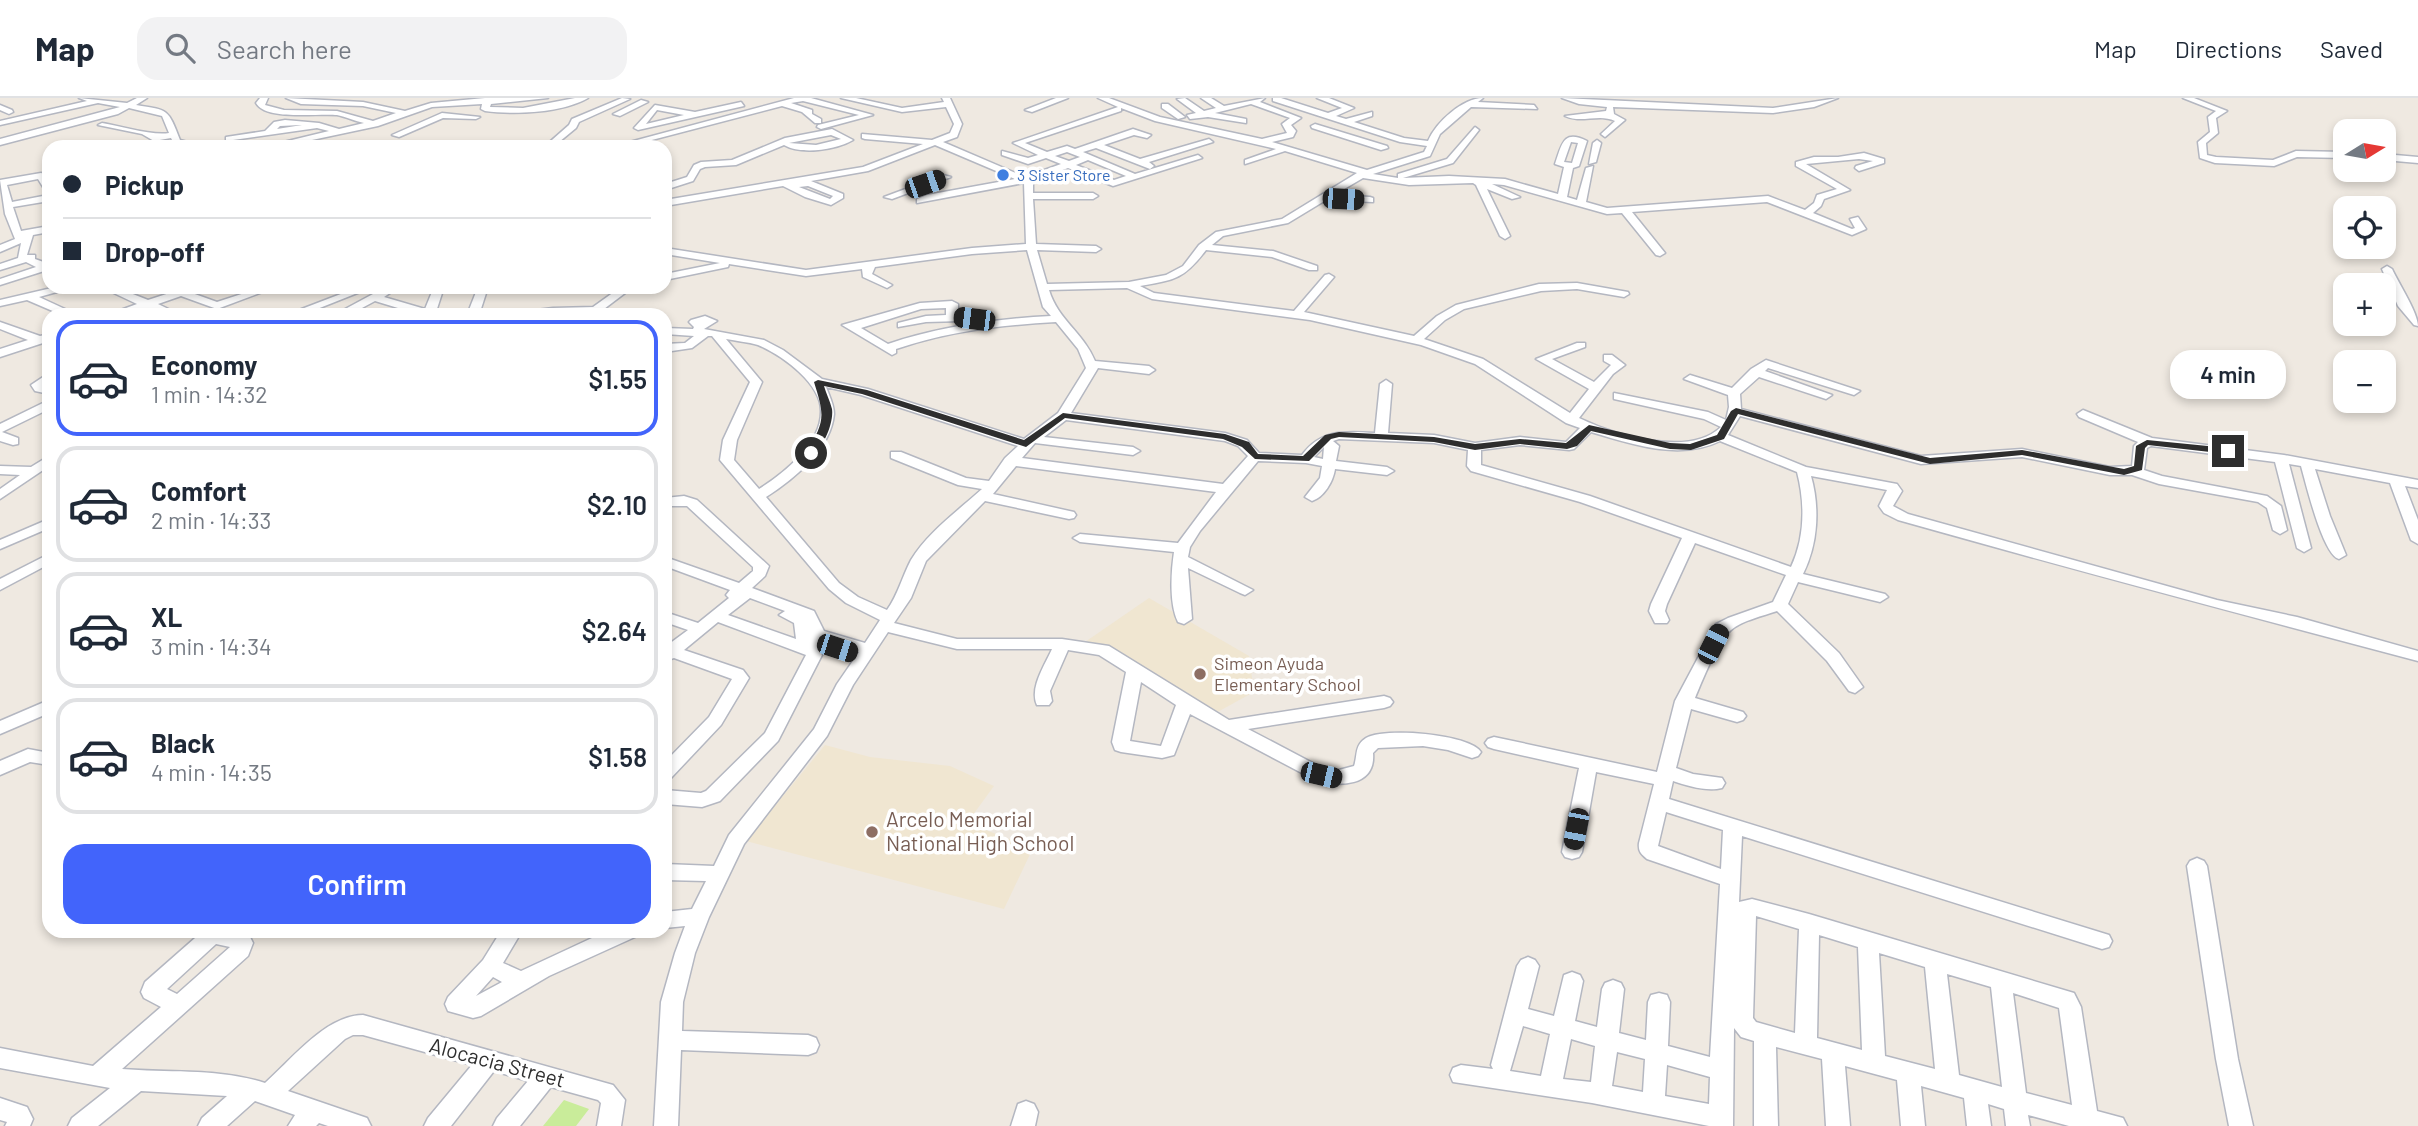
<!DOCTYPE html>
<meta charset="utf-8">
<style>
body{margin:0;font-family:Barlow,sans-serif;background:#f2f2f3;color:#1f2937;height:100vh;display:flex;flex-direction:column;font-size:26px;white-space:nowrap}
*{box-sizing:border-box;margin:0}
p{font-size:23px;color:#747a83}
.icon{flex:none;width:38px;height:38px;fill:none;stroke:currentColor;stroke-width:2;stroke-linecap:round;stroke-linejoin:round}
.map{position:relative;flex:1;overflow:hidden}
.sheet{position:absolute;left:42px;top:210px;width:630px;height:630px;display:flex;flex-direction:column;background:#fff;border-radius:21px;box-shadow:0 4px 10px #0003}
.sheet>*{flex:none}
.hud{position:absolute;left:42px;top:42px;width:630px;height:154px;border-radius:21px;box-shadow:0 4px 10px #0003;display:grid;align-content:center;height:154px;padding:0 21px;background:#fff}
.needle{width:46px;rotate:79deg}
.tools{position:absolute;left:2333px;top:21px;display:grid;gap:14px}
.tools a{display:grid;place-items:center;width:63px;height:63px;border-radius:14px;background:#fff;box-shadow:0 4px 10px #0003;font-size:35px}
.end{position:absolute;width:32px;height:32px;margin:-16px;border:9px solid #2e2e2e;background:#fff;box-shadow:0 0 0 4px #fff}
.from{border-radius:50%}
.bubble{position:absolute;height:49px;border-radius:21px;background:#fff;box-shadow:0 4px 10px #0003;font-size:23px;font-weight:600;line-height:49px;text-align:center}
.car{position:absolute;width:21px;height:42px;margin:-21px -10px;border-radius:9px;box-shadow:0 0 5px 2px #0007;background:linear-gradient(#222 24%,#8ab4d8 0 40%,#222 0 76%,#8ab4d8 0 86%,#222 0)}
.hud b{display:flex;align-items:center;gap:24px;height:66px;font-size:26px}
.hud b+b{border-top:2px solid #e0e1e3}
.hud i{width:18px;height:18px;background:#1f2937}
ul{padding:12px 0 0;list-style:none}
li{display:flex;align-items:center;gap:21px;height:116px;margin:0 14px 10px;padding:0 7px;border:4px solid #e0e1e3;border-radius:21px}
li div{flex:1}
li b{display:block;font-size:26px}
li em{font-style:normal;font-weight:600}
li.selected{border-color:#4264fb}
li>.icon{width:63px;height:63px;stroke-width:1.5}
.action{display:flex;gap:14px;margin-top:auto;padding:14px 21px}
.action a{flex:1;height:80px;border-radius:21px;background:#4264fb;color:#fff;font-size:28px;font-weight:600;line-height:80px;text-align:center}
header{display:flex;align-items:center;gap:42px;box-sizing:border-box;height:98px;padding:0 35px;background:#fff;border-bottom:2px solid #e0e1e3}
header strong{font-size:33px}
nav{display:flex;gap:38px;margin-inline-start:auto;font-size:24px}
.search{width:490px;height:63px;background:#f2f2f3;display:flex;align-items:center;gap:18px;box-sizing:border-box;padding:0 24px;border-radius:21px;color:#747a83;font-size:26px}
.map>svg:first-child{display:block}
.education{fill:#f0e6d1}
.pitch{fill:#c9ec9a}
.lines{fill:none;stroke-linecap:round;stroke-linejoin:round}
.minor-casing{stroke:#b4b7c1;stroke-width:3}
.minor{fill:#fff;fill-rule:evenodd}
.route{fill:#2e2e2e}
.shop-dot{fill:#3f7fe0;stroke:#fff;stroke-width:2.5}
.education-dot{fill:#8d6e63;stroke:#fff;stroke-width:2.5}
.labels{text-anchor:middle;stroke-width:7;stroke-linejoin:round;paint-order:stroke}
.far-shop-label{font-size:16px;fill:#366cbe;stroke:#fff;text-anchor:start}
.education-label{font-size:18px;fill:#785e54;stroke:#fff;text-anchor:start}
.near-education-label{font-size:21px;fill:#785e54;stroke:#fff;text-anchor:start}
.near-street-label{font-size:21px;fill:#2e2e2e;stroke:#fff}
</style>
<header>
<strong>Map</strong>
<div class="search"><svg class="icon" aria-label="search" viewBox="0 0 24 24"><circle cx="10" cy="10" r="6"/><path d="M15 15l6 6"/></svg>Search here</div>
<nav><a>Map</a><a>Directions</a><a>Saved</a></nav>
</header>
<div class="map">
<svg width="2418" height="1028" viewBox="0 0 2418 1028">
<rect width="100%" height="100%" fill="#efe9e1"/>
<g class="education">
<polygon points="1149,500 1249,558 1254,594 1212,617 1112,553 1085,544"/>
<polygon points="825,647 870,659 950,668 994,688 967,725 1033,750 1004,811 746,743"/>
</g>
<polygon class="pitch" points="564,1002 589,1011 576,1028 543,1028"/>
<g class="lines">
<g class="minor-casing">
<g id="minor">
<path d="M79,0L127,5L137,0H147L136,7C169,12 168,11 180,42L206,49L174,46L171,40L154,43L142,36L98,27L102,25C121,28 153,38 169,35L162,18L129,10L118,16L0,47V41L120,9L98,5L0,27V23L87,3Z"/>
<path d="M260,0H268L265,7L284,12L337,13L373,23L396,15L363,8L301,6L286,0L363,4L405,13L431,5L485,0H548L491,6L490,9L523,10L575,0H588C562,15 515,17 485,13L481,11L482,6L432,9L378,28L279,49H263L329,33L317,30L226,43V39L265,33L274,24L285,22L319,25L339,31L364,25C355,23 346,19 337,17C318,15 266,23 256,5ZM301,27H302L277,31L280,28Z"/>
<polygon points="622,0 630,1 579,24 576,30 553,49 544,49 569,27 572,21"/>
<polygon points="794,0 811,0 873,17 821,31 817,29 818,27 859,17 803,3 791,5 812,12 812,16 821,21 821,25 815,25 802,14 782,8 625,49 611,49"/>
<path d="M841,0H856L902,10L944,4L942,0H950L962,26L957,39L943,44L1025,79L1061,66L1046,60L1028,66L1002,57V53L1028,60L1038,57L1013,45L1118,9L1098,0H1109L1160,19L1262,41L1287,35L1282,26L1290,20L1251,6L1215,15L1246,21V25L1208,19L1190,21L1187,17L1196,15L1177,1L1185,0L1204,13L1216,10L1201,0H1211L1224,8L1265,0L1260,4L1301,20L1291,27L1296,33L1293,39L1272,44L1367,72L1424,54L1427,48L1400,44L1273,3V0H1281L1328,15L1342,10L1317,0H1329L1354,10L1336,18L1346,21L1372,14V18L1354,24L1404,40L1428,43C1436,24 1463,0 1483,0L1478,4L1534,7L1537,11L1471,9L1440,36L1430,58L1373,76L1398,80V76L1447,61L1475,29L1479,32L1453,65L1403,80L1449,78L1505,81L1558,96L1564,69L1555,66C1562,46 1563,31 1587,43L1579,68L1573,70L1567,99L1577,102L1586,70L1593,68L1586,104L1607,110L1768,98L1805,112L1814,105L1817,97L1837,91L1796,68V64L1814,59H1838L1864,55L1884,61V65L1859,73L1855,70L1856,68L1873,63L1859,61L1806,66L1850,92L1824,101L1821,108L1813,115L1852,131L1855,130L1850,121L1858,119L1866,131L1852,137L1767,104L1632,114L1665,155L1660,158L1656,157L1622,115L1607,116L1504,87L1492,86L1520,99L1512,101L1487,91L1510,138L1505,141L1500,138L1476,87L1473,85L1409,87L1363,80L1334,97L1370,99L1373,100V104L1326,102L1288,125L1223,138L1212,147L1273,153L1317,168V172H1309L1272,159L1206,152C1184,181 1175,182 1140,188L1154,195L1294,213L1325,177L1329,176L1334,179L1304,214L1414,238L1437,218L1456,207L1539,186L1577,185L1628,194L1629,196L1624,199L1577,191L1541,193L1464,211L1445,222L1424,241L1483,261L1570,315L1589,291L1536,261L1577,245H1585V249L1552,261L1594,284L1611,267L1604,263V257H1612L1625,267L1613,276L1579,320C1615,337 1689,360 1721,329L1704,321L1614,301V295L1708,314L1726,322L1729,309L1728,297L1684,281L1690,277L1732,290L1751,271L1766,262L1860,293L1854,297L1768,270L1765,273L1832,297L1826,301L1759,279L1740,296L1741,311L1921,358L2022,351L2110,369L2132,368L2134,348L2138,344L2079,319L2077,316L2083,312L2152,340L2284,357L2418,382V390L2405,388L2418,422V446L2411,442L2390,385L2315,371L2330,418L2346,457L2339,461C2323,457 2306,386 2301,368L2289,366L2311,450L2304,454L2297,450L2275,364L2151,348L2147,350L2144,372L2162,378L2267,398L2281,408L2287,432L2280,436L2273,432L2267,410L2258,404L2159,386L2132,377H2110L2022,359L1921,366L1740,318L1728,337L1806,369L1897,386L1902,393L1893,408L1908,416L2217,502L2297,519L2418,553V563C2244,517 2071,471 1898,422L1884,415L1879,408L1887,392L1811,378C1820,410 1818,446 1803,476L1885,496L1888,499L1880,504L1798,484L1788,506L1839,555L1863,589L1855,595L1849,593L1827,563L1777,513C1763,518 1743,522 1731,532C1719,541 1701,585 1695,600L1743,614L1746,618L1743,622L1737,624L1691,611L1676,670L1693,676L1722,680L1725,685L1722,690C1707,694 1688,688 1673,683L1669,701L2109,837L2112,843L2109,849L2102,851L1742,738L1739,804L1752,801L1809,816L2074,895L2081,909L2097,1013L2123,1020L2127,1028H2069L2028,1017L2030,1028H2006L2004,1011L1988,1006L1991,1028H1967L1964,1000L1921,988L1925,1028H1901L1897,982L1845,968L1850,1028H1826L1822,961L1776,949L1778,1028H1754V943L1741,939L1734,930L1733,1028H1709L1592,1005L1453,984L1450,977L1453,970L1461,967L1493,971L1491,967L1517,868L1521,862L1528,859L1535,862L1539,868L1528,911L1554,918L1564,877L1572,874L1580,877L1583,883L1575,923L1597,929L1602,891L1605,885L1613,882L1621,885L1624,891L1619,935L1646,942L1648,904L1651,897L1659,895L1667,897L1670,904L1668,948L1710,959L1720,786L1647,761C1641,756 1638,753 1639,745L1654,686L1596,674L1582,754L1579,759L1572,761L1565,759L1562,754L1579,670L1494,651L1488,649L1485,645L1488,641L1494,639L1657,674L1675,603L1716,526L1728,520L1773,504L1786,477L1695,445L1667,506L1665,513L1669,522L1667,525H1655L1649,513L1651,506L1682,440L1580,404L1471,373L1467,368L1468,352L1434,345L1339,341L1333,343L1339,348L1336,363L1387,369L1394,373L1387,377L1335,371C1333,384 1324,399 1312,403L1305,399L1320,380L1322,368L1306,365L1258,363L1200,433L1190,449L1188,459L1253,492L1245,497L1240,495L1188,470L1192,521L1184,526L1178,524C1169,506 1171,474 1174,454L1080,444L1073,440L1080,436L1178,445L1216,394L1016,368L993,396L1074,414L1076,417L1074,420L1069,421L985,403L926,463L911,500L894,525L957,541H1062L1109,548L1229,622L1384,598L1390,600L1393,604L1390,608L1384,610L1248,631L1326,672L1335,673L1354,668C1358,657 1354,648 1366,640C1384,629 1470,636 1481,654L1478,658L1472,660L1448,652L1423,648L1378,650L1373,655C1376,689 1339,689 1315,682L1190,616L1174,657L1162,660L1121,654L1115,652L1112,644L1126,574L1099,557L1068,552L1050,593L1052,603L1049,607H1037C1029,590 1045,567 1052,551H957L888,534L853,587L827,638L744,746L709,819L695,855L683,904L682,933L808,937L816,940L819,947L816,954L808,957L681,952L678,1028H654L661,904L675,855L685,828L665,830V814L692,811L706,783L665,782V766L714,768L729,737L814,631L837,586L859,554L828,544L826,549H817L822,557L778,643L720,703L702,709L665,706V692L701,695L706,693L765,635L806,557L718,524L684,552L743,572L749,580L721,627L671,680L665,681V664L709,619L732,581L674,560L665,563V549L688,532L665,524V514L698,525L729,500L726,497L730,492L665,468V459L739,485L753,473V469L687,408H665V400L684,398L697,402L769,468L765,478L752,490L814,513L824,533L865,545L880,522L846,505L829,491L720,362L723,342L750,284L712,238H708L692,250L665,254V246L685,245L694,238L665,236V230L693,231L694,229L689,224L691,222L705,218L717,223L704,231L764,242L783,252L822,281L868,291L1024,341L1058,315L1086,270L1078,251L1056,224C1001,227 949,233 896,251V255L892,257L842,227L920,205L952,203L958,206V217L968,220L962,223L926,224L898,229V225L926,218L946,217V210L921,211L861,230L888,246C941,228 995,221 1051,218L1043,209L1027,152L972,156L875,169L872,176L892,187L887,190L863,179L862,171L806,178L729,166L728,169L665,182V176L720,165L665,156V150L806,172L972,150L1026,146L1024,85L917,105V101L927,97L1015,81L935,47L868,73L811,83L843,96V100L831,107L805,99L783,88L665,108V102L863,69L923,46L865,41L862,40V36L932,42L950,35L954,26L946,9L902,14ZM1121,10L1155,23L1276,51L1245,62V66L1285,53L1357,75L1282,121L1216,134L1199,147L1183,168L1166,177L1129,184L1047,186L1037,152L1096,154L1101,151L1096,148L1036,146L1033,101H1093L1098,98L1093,95H1033V83L1068,70L1113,88L1202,60L1198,57L1135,76L1083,54L1096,50L1150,71L1154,68L1149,64L1213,44L1209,41L1140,61L1104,47L1134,37L1147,40L1151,37L1133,31L1075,51L1067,48L1047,54L1025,45L1121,13ZM1571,44L1578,45L1572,65L1564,64ZM1067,54L1080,59L1069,63L1055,58ZM1088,62L1126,78L1114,82L1076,67ZM808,88L833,98L830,101L799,89ZM1127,190L1152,201L1310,222L1421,247L1475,266L1566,325L1580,330L1566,344L1520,339L1475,345L1434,337L1388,335L1392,286L1386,282L1380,286L1375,335C1345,333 1321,331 1302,357L1259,355L1247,342L1225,335L1071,315L1098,270L1149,276L1155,272L1149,268L1095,263C1083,234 1058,222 1049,192ZM726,241C736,243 748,244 758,247C782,257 822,286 821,314C821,346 783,376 759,391L734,362L737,342L762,284ZM826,289L861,297L1018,348L1005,360L989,383L966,380L901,354H891V360L958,387L982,391C959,412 927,435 911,462C902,479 898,497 887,512L858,499L839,485L766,399C793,382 831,351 834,316C834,307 829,297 826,289ZM1066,322L1225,343L1238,348L1248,358L1223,386L1022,360L1035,345L1133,357L1140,353L1133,349L1044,339ZM1591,334C1631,346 1680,363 1720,343L1797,374C1805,405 1805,439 1791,469L1590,398L1481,367V352L1520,347L1569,352L1574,351ZM1324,349L1323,361L1314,359ZM750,500L785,513L779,517L794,525L796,541L728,517ZM1141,584L1176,607L1161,648L1130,643ZM1666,714L1723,732L1721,771L1658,748ZM1756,818L1799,831L1795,935L1756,924L1753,920ZM1819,837L1858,849L1862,952L1817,940ZM1879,855L1925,869L1935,971L1885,958ZM1947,876L1991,889L2002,989L1959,977ZM2013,895L2059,910L2072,1007L2026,995ZM1523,928L1550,936L1541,978L1510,973ZM1571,941L1595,948L1591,984L1563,981ZM1617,954L1645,961L1643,994L1612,988ZM1667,967L1710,979L1709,1006L1665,998Z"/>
<polygon points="1056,0 1068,0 1032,14 1025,12"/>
<path d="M1562,0L1773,10L1838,0L1814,9L1773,15L1613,9L1614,16L1625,22L1605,39L1601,36L1615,23C1599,15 1581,26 1565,18L1606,13L1607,9L1579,6Z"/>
<polygon points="2183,0 2194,0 2227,13 2216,20 2218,35 2206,45 2207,57 2216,59 2273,62 2296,53 2345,54 2345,60 2297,59 2274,68 2215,65 2200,60 2198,44 2210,34 2208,19 2216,13"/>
<polygon points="641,2 648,4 620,18 613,16"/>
<path d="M741,4L744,8L638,32L634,30L655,7L695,14ZM657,12L684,17L646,26Z"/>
<polygon points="1162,6 1168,6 1185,19 1178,21 1162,10"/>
<polygon points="0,7 12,12 13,14 9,16 0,12"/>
<polygon points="442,15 480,19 476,21 443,20 399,39 392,37"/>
<polygon points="1315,26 1387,48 1388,50 1381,52 1312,30 1311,28"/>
<path d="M832,31L853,42C836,52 801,57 784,47L736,67L705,69L700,71L693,83L665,92V86L687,79L694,67L701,64L732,62L785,40ZM831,37L841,41L816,47L789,45Z"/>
<polygon points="1597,42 1601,45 1596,64 1589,66 1593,45"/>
<polygon points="2384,56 2418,59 2418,65 2384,62"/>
<path d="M41,75L44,76L49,85V103L13,109L21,133L49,128V134L33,137L27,157H35V161L49,166V175L44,173L0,187V181L36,169L26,164L0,172V166L18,160L21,145L0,154V147L15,141L5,116L0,82ZM38,81L48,97L12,104L7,87Z"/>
<polygon points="943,77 951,79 892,101 884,99"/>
<path d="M2387,168L2392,171C2399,186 2418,215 2418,228L2414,227L2398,208L2382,171Z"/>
<polygon points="56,189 75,189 39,199 78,217 62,217 27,202 0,208 0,202"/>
<polygon points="101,189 115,189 148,202 188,189 204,189 192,195 217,204 260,190 265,193 217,211 181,198 158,206 181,217 165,217 147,210 124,217 107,217 137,206"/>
<polygon points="340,189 353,189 360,194 302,217 286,217 346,194"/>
<polygon points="386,189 399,189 384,199 425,211 434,189 444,189 435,217 421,217 375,203 349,217 334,217"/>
<polygon points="478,189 488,189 479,217 467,217"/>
<polygon points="621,189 633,189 604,211 617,217 514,217 520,214 553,210 593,209"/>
<polygon points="0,224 40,238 49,236 49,243 0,259 0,251 28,242 0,231"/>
<polygon points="49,275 49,284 45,287 49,288 49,296 35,293 31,287"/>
<polygon points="49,302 49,311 2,334 18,340 18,346 13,347 0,343 0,326"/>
<polygon points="49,358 49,368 0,401 0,391 20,377 0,376 0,368 31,369"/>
<polygon points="49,421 49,430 0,451 0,442"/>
<polygon points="49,456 49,466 0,492 0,481"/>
<polygon points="49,602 49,615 0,636 0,623"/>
<polygon points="28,651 49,655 49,667 30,664 0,677 0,663"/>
<polygon points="2197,760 2204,763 2207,768 2238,961 2253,1028 2229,1028 2216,961 2187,768 2190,763"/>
<path d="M203,833H232L250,839L253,845L248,858L122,971C169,975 219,970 265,985C291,962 326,917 363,917L613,987L625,1002L621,1028H597L601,1005L598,1002L551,989L520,1028H493L497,1020L528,983L494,973L451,1028H424L428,1020L472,967L363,937H353L345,941L288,993L367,1020L371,1028H328L319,1025L316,1028H288L295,1017L255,1003L227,1028H198L202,1020L227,998L141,993L98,1028H68L72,1020L110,990L0,970V950L93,968L161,909L144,900L141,894L145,884ZM216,846L230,849L177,896L167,891Z"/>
<path d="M501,833H522L503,865L521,873L607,833H638L635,839L549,878L481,918L473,920L448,913L445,906L448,899L483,862ZM493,879L502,884L476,898Z"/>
<polygon points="0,1000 27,1009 33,1021 30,1028 5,1028 7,1024 0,1022"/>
<polygon points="1026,1003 1034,1006 1038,1014 1035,1028 1011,1028 1018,1006"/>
</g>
</g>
<use href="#minor" class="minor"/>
</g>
<path class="route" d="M818,282L867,292L1024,342L1063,315L1225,336L1249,344L1258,356L1303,358L1325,337L1339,334L1434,339L1475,346L1520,341L1566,345L1589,327L1670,345L1690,346L1717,337L1731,313L1736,310L1930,360L2022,352L2124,371L2134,368L2136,348L2147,342L2228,350L2233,353L2228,356L2148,347L2145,350L2142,372L2124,377L2022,357L1930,366L1738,316L1724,341L1691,352L1670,351L1591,333L1577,348L1567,351L1520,346L1475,352L1434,344L1339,339L1331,341L1309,363L1255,361L1242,349L1223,341L1065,320L1026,349L862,296L824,288C826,295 830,303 832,311C834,325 823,351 811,358L806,355C825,323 825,319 814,284Z"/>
<circle class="shop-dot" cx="1003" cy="77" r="7"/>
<g class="education-dot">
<circle cx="1200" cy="576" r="7"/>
<circle cx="872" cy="734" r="7"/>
</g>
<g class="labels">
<g class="far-shop-label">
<text x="1017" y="83">3 Sister Store</text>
</g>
<g class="education-label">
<text x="1214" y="572">Simeon Ayuda<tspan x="1214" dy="21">Elementary School</tspan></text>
</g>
<g class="near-education-label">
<text x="886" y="729">Arcelo Memorial<tspan x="886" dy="24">National High School</tspan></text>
</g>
<g class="near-street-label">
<text transform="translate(497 965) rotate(15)" y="7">Alocacia Street</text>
</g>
</g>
</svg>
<div class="tools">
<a><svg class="needle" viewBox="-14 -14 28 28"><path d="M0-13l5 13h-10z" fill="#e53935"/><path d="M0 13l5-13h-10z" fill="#747a83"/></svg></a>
<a><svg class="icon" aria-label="locate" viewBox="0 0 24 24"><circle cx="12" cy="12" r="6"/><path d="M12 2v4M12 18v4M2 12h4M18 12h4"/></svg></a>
<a>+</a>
<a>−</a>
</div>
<i class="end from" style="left:811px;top:355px"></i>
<i class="end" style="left:2228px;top:353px"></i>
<div class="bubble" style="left:2170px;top:252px;width:116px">4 min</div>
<i class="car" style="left:925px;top:86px;rotate:71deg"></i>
<i class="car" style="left:1343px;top:101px;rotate:93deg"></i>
<i class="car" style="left:974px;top:221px;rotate:277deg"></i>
<i class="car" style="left:1713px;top:546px;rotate:27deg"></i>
<i class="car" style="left:837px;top:550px;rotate:108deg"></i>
<i class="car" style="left:1321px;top:677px;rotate:103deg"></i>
<i class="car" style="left:1576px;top:731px;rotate:191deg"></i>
<div class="hud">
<b><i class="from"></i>Pickup</b>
<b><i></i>Drop-off</b>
</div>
<section class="sheet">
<ul>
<li class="selected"><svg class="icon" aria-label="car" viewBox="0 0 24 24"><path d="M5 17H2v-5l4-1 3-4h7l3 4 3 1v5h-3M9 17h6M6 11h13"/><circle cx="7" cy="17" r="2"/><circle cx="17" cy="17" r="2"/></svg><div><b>Economy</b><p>1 min · 14:32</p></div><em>$1.55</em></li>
<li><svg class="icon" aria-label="car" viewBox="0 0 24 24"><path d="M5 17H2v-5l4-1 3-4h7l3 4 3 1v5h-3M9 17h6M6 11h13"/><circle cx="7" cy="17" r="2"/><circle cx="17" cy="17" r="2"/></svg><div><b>Comfort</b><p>2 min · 14:33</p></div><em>$2.10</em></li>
<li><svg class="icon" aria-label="car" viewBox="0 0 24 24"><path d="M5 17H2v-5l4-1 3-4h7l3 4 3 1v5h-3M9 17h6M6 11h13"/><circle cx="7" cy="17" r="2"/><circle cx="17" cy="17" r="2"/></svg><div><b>XL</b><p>3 min · 14:34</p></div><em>$2.64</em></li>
<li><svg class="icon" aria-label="car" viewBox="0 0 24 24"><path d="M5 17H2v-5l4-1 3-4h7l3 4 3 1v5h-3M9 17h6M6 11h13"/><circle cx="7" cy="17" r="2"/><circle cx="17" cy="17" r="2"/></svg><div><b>Black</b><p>4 min · 14:35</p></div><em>$1.58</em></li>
</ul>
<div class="action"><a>Confirm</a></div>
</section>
</div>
